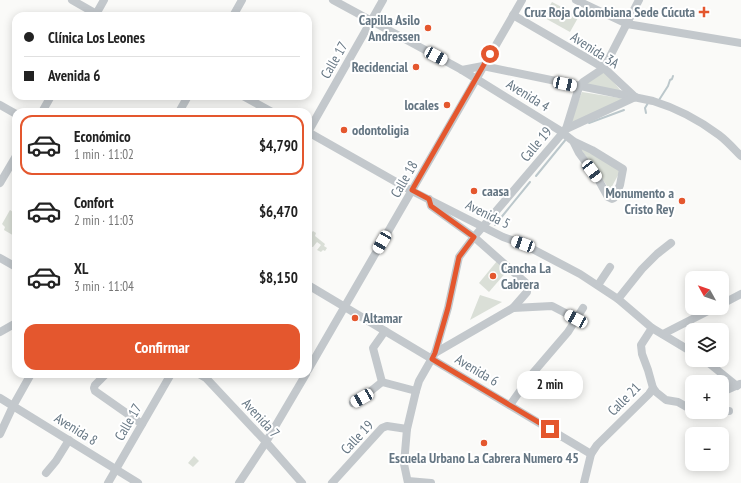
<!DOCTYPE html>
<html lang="es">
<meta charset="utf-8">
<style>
body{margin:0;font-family:"PT Sans Narrow",sans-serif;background:#f6f6f6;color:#222;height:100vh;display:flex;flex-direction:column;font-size:15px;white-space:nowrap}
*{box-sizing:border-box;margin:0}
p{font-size:13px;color:#767676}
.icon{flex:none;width:22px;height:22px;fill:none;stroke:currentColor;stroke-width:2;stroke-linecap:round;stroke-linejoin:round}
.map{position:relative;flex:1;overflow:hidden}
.sheet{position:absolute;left:12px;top:108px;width:300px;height:270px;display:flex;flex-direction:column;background:#fff;border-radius:12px;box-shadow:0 2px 10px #0003}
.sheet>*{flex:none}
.guide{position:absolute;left:12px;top:12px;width:300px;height:88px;border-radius:12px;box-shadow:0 2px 10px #0003;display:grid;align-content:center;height:88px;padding:0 12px;background:#fff}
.needle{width:26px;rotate:310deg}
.controls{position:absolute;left:685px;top:271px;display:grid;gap:8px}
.controls a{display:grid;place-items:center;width:44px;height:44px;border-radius:8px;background:#fff;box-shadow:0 2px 10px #0003;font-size:20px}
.end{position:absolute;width:18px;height:18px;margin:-9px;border:5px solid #e4572e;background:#fff;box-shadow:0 0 0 2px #fff}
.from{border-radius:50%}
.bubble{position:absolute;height:28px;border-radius:12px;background:#fff;box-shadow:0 2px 10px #0003;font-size:13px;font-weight:600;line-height:28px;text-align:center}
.car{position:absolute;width:12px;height:24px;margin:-12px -6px;border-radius:5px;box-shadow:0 0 3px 1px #0007;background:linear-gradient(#fff 24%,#345 0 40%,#fff 0 76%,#345 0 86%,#fff 0)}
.guide b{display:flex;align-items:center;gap:14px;height:38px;font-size:15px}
.guide b+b{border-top:1px solid #e0e0e0}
.guide i{width:10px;height:10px;background:#222}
ul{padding:7px 0 0;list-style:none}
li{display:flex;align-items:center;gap:12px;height:60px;margin:0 8px 6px;padding:0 4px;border:2px solid transparent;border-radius:12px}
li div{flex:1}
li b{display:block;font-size:15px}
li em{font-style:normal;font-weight:600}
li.current{border-color:#e4572e}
li>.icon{width:36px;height:36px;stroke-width:1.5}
.action{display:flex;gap:8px;margin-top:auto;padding:8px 12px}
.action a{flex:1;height:46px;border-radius:12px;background:#e4572e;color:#fff;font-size:16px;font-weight:600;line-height:46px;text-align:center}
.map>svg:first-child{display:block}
.green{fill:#dadfd7}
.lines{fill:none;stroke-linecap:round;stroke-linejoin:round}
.stream{stroke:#bbc7cb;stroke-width:2}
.street{stroke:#c3c8cc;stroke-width:8}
.route{stroke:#e4572e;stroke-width:5}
.poi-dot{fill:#e4572e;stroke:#fff;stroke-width:1.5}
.labels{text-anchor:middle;stroke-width:4;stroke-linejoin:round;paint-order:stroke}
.poi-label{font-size:14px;font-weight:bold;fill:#657683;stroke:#fff;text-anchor:end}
.street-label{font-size:14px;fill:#657683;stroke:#fff}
</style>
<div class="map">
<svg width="741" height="483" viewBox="0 0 741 483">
<rect width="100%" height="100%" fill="#fafaf8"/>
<g class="green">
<polygon points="552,2 579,16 570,32 543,17"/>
<polygon points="604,70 621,91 582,85"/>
<polygon points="582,92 626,99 568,126"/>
<polygon points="578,145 623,166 610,190"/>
<polygon points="10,210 16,214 16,237 4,230 5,227 2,224"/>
<polygon points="308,230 311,233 313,231 316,233 315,236 325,244 324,246 327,248 325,251 323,250 321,252 317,250 321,245 317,242 313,247 308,247"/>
<polygon points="497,261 508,270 489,292 479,283"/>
<polygon points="480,295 502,302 470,320"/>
<polygon points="194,456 199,461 193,467 188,463"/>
</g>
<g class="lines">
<g class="stream">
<polyline points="659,100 668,86 670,80 672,79 673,76"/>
<polyline points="646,113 645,108 648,103"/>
<polyline points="589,123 624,110"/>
<polyline points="536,176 567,138"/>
<polyline points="495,225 530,182"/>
</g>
<g class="street">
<polyline points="72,0 100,16"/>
<polyline points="333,0 462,70 559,130 573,141 592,150 623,169 620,185 614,198 612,199 608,197 598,179 579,153 573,141"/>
<polyline points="576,0 627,24 741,43"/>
<polyline points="513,15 604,68 635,97"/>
<polyline points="95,16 104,0"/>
<polyline points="233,16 242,0"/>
<path d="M462,70L483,66L653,101C676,108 699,120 719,135C727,141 734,149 741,156"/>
<polyline points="243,96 272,112"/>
<polyline points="0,105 16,114"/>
<polyline points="42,112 51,96"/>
<polyline points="179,112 188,96"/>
<polyline points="566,129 635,97"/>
<polyline points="308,132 412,191 503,237 523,244 580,274 618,299 652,328 692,352"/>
<polyline points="308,132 383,0"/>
<polyline points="0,183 16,156"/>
<polyline points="429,199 431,206 474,237 526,283 527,288 527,292 513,308 435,353"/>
<polyline points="0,258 16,267"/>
<polyline points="308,285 591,454"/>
<polyline points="598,285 610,267"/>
<polyline points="618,299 642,269 657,254 671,243"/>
<polyline points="722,304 741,294"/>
<polyline points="513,308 552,306 577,319"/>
<polyline points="0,332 16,323"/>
<polyline points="663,334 714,308"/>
<polyline points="705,360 737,386"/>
<polyline points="308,370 522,0"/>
<polyline points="106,374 95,385 94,388 95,391 142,424"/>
<polyline points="199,374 206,378 266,442 302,483"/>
<polyline points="382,382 373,348 385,331"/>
<polyline points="382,382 416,391"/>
<polyline points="653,388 656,392 666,400 678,402 692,410"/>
<polyline points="722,392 740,384"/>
<polyline points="0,398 138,483"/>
<polyline points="353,403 362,398 382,382"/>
<polyline points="510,405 532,374 568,332 583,308"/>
<polyline points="722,411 729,411"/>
<polyline points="0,434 13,406 31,374"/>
<polyline points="46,473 56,461 69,440"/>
<polyline points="408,481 431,483"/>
<polyline points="108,483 171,374"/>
<polyline points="239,483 266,442 306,374"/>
<polyline points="332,483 382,428 387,426 407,429"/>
<polyline points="408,483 404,464 407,429 416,391 419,381 435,353 448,308 459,257 474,237 566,129 579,87 583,82 604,68 639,0"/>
<polyline points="584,483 591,454 597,445 649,394 653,388 648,370 642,354 641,345 652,328"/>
</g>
</g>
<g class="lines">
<polyline class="route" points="490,54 412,190 429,199 431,206 474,237 459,257 448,308 435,353 432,359 550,429"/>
</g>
<g class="poi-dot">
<path d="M702 6h4v4h4v4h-4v4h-4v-4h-4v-4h4z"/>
<circle cx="428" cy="28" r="4"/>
<circle cx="416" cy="67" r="4"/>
<circle cx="447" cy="105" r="4"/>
<circle cx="344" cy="130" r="4"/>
<circle cx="474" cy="191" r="4"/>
<circle cx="682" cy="201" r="4"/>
<circle cx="493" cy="276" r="4"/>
<circle cx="355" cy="318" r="4"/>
<circle cx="484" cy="443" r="4"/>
</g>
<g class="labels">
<g class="poi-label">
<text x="695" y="17">Cruz Roja Colombiana Sede Cúcuta</text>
<text x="420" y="25">Capilla Asilo<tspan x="420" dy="16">Andressen</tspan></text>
<text x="408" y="72">Recidencial</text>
<text x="439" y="110">locales</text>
<text x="352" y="135" text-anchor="start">odontoligia</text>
<text x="482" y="196" text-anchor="start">caasa</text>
<text x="674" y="198">Monumento a<tspan x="674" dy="16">Cristo Rey</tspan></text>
<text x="501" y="273" text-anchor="start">Cancha La<tspan x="501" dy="16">Cabrera</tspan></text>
<text x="363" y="323" text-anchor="start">Altamar</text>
<text x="484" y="463" text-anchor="middle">Escuela Urbano La Cabrera Numero 45</text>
</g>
<g class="street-label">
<text transform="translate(595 50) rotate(33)" y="5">Avenida 3A</text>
<text transform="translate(334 60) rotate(-60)" y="5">Calle 17</text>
<text transform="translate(528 95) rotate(32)" y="5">Avenida 4</text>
<text transform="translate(536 144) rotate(-50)" y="5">Calle 19</text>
<text transform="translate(404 179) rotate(-60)" y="5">Calle 18</text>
<text transform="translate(488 214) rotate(26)" y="5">Avenida 5</text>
<text transform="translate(477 370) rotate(31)" y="5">Avenida 6</text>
<text transform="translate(624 399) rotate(-45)" y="5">Calle 21</text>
<text transform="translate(261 418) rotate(47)" y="5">Avenida 7</text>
<text transform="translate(128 422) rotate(-60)" y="5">Calle 17</text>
<text transform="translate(76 429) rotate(32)" y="5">Avenida 8</text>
<text transform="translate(357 437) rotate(-47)" y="5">Calle 19</text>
</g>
</g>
</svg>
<div class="controls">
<a><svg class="needle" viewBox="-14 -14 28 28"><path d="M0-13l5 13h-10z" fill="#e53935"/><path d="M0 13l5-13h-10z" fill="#767676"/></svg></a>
<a><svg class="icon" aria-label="layers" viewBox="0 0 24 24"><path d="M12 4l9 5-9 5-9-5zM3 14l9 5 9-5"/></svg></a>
<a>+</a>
<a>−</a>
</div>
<i class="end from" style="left:490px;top:54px"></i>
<i class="end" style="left:550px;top:429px"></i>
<div class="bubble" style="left:517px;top:371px;width:66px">2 min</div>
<i class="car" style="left:436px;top:56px;rotate:118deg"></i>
<i class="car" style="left:565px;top:84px;rotate:102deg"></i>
<i class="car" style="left:592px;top:171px;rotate:143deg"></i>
<i class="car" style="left:382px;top:242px;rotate:210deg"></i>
<i class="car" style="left:523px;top:244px;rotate:290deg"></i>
<i class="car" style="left:576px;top:319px;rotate:298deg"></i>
<i class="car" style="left:362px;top:398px;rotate:240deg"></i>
<div class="guide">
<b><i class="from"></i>Clínica Los Leones</b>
<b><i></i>Avenida 6</b>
</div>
<section class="sheet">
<ul>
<li class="current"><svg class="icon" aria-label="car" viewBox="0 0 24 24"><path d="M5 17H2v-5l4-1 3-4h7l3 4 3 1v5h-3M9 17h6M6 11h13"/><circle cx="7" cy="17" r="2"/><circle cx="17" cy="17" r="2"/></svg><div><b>Económico</b><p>1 min · 11:02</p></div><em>$4,790</em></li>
<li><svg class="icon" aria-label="car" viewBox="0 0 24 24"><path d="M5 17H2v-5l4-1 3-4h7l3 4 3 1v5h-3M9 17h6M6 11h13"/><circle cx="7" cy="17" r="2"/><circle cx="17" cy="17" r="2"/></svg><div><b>Confort</b><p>2 min · 11:03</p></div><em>$6,470</em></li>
<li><svg class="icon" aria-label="car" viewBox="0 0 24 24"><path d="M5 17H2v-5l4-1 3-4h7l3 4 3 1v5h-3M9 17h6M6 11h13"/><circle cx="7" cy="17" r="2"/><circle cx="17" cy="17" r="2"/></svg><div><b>XL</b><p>3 min · 11:04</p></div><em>$8,150</em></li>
</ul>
<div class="action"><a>Confirmar</a></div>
</section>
</div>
